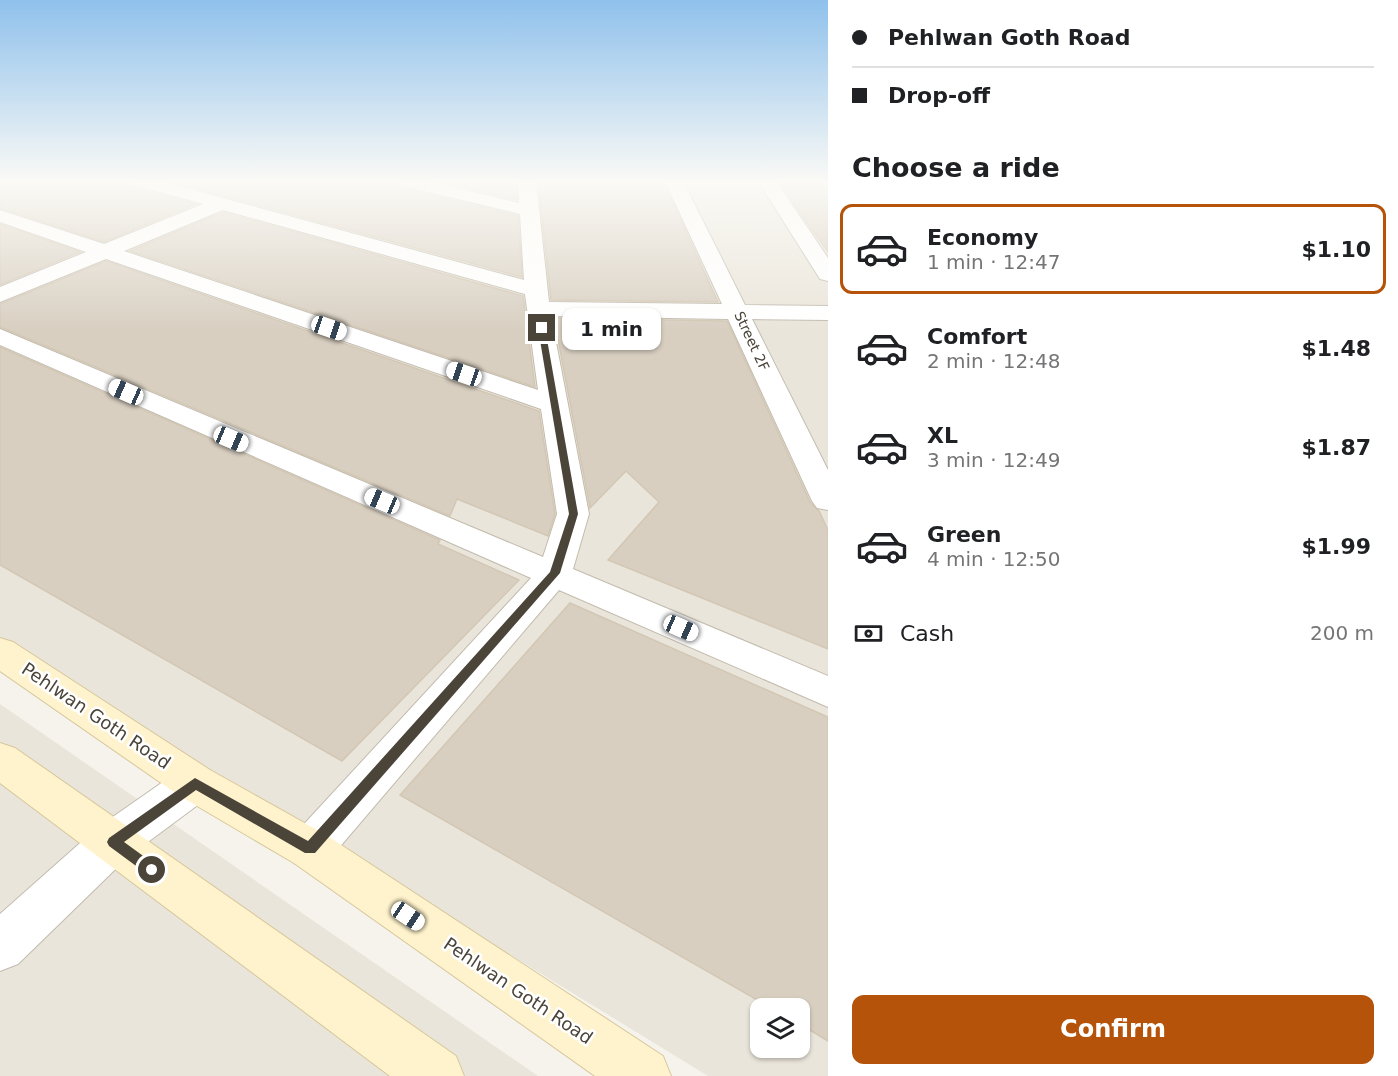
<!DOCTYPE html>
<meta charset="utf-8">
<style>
body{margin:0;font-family:"DejaVu Sans",sans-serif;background:#f2f2f2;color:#202124;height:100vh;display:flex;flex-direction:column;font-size:22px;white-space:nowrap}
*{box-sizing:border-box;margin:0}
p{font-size:20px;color:#757577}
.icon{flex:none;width:33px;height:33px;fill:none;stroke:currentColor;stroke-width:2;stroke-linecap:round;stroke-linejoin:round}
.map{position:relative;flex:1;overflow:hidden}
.sheet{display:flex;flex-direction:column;background:#fff;width:570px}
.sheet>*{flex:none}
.hud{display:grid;align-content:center;height:132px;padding:0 24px;background:#fff}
.controls{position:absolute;left:750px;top:998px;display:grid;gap:12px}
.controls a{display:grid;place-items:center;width:60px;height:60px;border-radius:12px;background:#fff;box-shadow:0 2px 4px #0004;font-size:30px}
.end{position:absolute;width:27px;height:27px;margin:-14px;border:8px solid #4b4439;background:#fff;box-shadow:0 0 0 3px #fff}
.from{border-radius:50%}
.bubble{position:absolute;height:42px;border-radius:12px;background:#fff;box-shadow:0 2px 4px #0004;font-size:20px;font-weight:700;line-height:42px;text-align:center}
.car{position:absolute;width:18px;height:36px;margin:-18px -9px;border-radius:8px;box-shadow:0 0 4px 2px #0007;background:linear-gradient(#fff 24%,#345 0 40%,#fff 0 76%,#345 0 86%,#fff 0)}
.hud b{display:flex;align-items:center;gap:21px;height:57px;font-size:22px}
.hud b+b{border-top:2px solid #e0e0e0}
.hud i{width:15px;height:15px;background:#202124}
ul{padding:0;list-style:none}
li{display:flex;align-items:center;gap:18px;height:90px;margin:0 12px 9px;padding:0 12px;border:3px solid transparent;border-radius:12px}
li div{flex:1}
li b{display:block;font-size:22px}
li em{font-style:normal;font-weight:700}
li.on{border-color:#b45309}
li>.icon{width:54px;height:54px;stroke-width:1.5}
h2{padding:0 24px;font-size:27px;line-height:72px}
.pay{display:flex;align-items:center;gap:15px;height:66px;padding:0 24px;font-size:22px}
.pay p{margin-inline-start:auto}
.cta{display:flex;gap:12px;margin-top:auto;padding:12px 24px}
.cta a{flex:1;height:69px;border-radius:12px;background:#b45309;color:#fff;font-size:24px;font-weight:700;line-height:69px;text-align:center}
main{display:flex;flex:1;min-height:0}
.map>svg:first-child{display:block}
.residential{fill:#eae5da;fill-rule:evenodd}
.building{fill:#d8cfc1;stroke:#d3c7b4;stroke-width:1.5}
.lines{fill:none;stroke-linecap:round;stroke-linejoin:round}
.street-casing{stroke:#c2bbae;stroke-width:2}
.secondary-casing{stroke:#d6c79b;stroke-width:2}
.street{fill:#fff;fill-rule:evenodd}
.secondary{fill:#fff3cd;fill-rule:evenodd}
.route{fill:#4b4439}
.labels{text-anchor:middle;stroke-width:5;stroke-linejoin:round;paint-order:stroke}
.far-street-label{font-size:14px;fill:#4b4439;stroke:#fff}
.near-street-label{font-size:18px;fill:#4b4439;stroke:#fff}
</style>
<main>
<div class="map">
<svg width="828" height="1076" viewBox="0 0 828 1076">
<rect width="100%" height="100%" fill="#f6f3ec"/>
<g class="residential">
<path d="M0,181H828V1076H708L0,642ZM760,1008H800V1047H760Z"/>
<polygon points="0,704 538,1076 0,1076"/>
</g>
<g class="building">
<polygon points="0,181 129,181 133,187 196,204 104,242 0,208"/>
<polygon points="168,181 394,181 398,187 518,216 522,277"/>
<polygon points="436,181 516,181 517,200"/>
<polygon points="538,181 663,181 718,302 551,300"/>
<polygon points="779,181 828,181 828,252 805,220"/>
<polygon points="223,212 523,296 535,387 130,251"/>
<polygon points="0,224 80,252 0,285"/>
<polygon points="106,261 539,411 555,514 548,536 457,499 450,516 0,327 0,304"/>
<polygon points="554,318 727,321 810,502 819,511 828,530 828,649 608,560 659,502 626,471 590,508"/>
<polygon points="0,347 440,540 438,544 519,580 342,761 0,565"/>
<polygon points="570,603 828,717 828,1041 800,1024 800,1008 771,1008 400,795"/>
</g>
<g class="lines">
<g class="street-casing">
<g id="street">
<path d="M131,181H160L524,280L520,214L399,185L396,181H427L519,203L518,181H536L549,302L722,304L665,181H683L745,305L828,306V320L752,319L828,470V510L817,508L812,501L728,319L551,316L589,514L573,569L828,676V707L559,590L326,863L310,869L294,863L287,849L294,835L531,578L0,345V329L543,557L557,514L541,409L106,259L0,302V287L86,252L0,222V210L104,244L203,204L134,185ZM223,210L525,294L538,390L124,251Z"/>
<polygon points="758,181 776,181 828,258 828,281 820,279"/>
<polygon points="195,765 210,770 217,783 210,796 129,856 18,964 0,971 0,914 97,828 180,770"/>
</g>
</g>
<g class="secondary-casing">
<g id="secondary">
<polygon points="0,638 13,642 210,770 326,835 663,1056 671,1076 595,1076 294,863 180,796 0,671"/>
<polygon points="0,743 15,748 456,1056 464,1076 390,1076 0,783"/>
</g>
</g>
<use href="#street" class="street"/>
<use href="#secondary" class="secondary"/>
</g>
<linearGradient id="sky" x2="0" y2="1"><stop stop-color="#8fc1ec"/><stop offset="0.55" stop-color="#fbfaf6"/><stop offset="1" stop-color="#fbfaf6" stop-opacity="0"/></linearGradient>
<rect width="828" height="331" fill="url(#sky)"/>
<polygon class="route" points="542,326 545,328 578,514 560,573 315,853 305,853 196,790 124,842 157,866 159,870 157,874 152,876 147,874 109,846 107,842 109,838 195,778 308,841 550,572 569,514 538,328"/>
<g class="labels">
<g class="far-street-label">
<text transform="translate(752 341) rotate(65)" y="5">Street 2F</text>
</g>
<g class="near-street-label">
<text transform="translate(96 716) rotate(34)" y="6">Pehlwan Goth Road</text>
<text transform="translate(518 991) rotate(34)" y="6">Pehlwan Goth Road</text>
</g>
</g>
</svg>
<div class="controls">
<a><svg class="icon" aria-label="layers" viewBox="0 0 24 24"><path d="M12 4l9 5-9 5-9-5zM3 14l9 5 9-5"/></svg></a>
</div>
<i class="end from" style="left:152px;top:870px"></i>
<i class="end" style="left:542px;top:328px"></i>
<div class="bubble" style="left:562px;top:308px;width:99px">1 min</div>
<i class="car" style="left:329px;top:328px;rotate:109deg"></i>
<i class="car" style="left:464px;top:374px;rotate:289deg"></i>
<i class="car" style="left:126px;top:392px;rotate:294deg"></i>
<i class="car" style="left:231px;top:439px;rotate:113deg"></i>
<i class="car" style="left:382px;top:501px;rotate:293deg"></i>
<i class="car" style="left:681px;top:628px;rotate:114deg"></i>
<i class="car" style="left:408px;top:916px;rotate:124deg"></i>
</div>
<section class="sheet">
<div class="hud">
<b><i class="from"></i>Pehlwan Goth Road</b>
<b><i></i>Drop-off</b>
</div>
<h2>Choose a ride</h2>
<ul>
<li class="on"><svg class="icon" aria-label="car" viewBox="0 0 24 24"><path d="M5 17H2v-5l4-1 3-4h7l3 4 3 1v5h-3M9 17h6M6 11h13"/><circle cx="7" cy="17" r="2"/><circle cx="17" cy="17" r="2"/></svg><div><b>Economy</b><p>1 min · 12:47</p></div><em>$1.10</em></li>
<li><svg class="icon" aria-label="car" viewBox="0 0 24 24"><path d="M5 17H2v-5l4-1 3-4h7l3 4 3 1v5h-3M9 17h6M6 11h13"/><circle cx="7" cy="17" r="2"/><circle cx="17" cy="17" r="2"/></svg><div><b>Comfort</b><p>2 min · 12:48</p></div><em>$1.48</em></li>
<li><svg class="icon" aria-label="car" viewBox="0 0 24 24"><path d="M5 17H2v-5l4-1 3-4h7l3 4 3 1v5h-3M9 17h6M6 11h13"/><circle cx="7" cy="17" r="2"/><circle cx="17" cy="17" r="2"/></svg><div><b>XL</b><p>3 min · 12:49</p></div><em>$1.87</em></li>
<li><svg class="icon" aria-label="car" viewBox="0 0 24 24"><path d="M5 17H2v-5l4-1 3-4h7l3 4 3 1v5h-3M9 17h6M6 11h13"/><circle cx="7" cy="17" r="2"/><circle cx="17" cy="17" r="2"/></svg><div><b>Green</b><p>4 min · 12:50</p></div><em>$1.99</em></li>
</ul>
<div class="pay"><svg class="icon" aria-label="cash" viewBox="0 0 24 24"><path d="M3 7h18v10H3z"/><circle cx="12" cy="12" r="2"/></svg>Cash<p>200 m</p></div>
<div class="cta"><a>Confirm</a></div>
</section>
</main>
